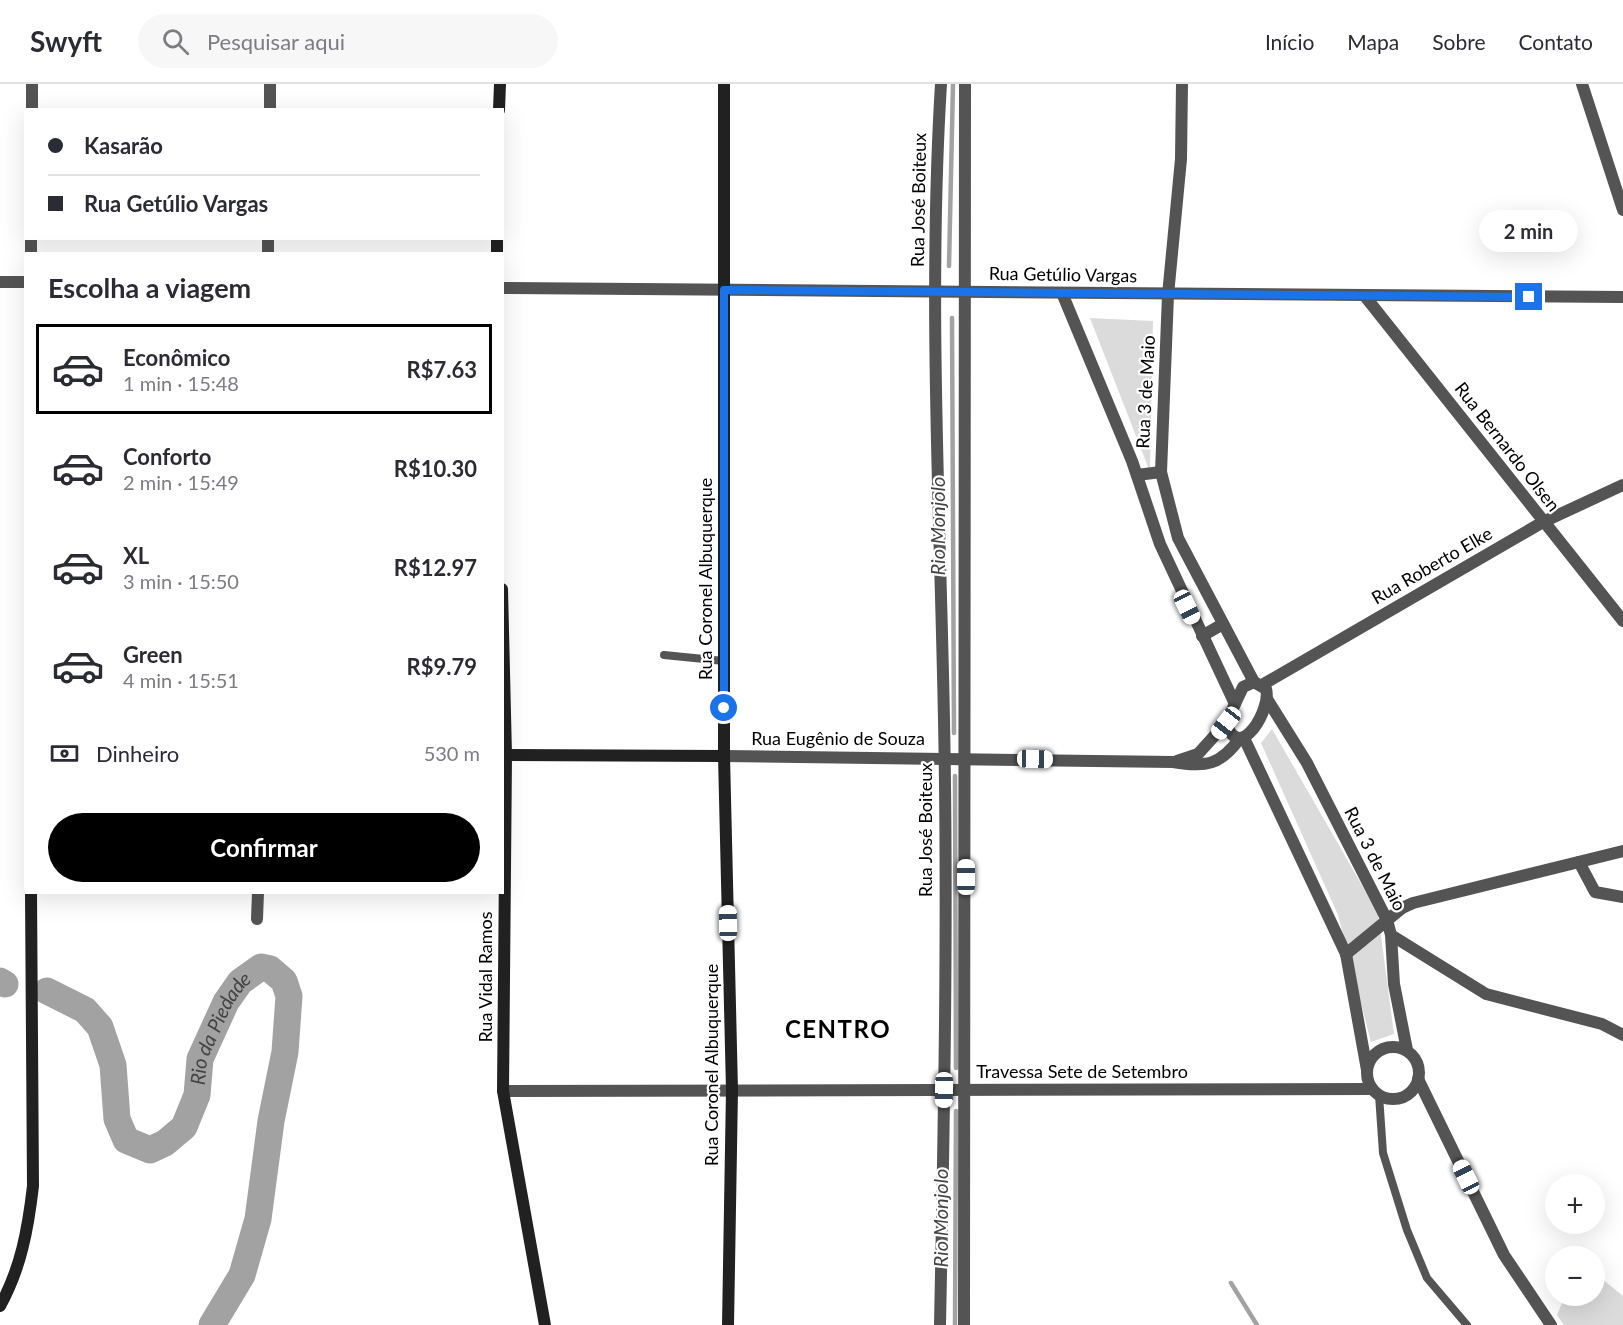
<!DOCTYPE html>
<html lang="pt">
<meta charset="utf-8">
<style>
body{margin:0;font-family:Lato,sans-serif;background:#f7f7f7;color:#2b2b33;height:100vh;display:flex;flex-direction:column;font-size:22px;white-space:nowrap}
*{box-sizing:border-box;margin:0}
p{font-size:20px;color:#7c7c81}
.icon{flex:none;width:33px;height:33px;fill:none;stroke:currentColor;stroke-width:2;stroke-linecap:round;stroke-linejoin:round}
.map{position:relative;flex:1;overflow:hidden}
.drawer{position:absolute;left:24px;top:168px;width:480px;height:642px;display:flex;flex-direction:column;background:#fff;border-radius:0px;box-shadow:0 6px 24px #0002}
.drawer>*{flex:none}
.hud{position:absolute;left:24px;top:24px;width:480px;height:132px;border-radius:0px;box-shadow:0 6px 24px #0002;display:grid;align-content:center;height:132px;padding:0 24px;background:#fff}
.fabs{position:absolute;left:1545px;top:1090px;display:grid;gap:12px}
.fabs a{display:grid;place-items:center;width:60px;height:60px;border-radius:50%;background:#fff;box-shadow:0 6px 24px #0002;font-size:30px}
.end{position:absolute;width:27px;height:27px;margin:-14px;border:8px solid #1a73e8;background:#fff;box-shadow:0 0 0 3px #fff}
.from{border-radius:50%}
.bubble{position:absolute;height:42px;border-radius:21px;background:#fff;box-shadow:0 6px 24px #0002;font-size:20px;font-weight:700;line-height:42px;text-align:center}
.car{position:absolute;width:18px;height:36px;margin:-18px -9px;border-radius:8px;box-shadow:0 0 4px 2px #0007;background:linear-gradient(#fff 24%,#345 0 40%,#fff 0 76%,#345 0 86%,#fff 0)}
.hud b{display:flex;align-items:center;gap:21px;height:57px;font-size:22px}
.hud b+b{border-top:2px solid #e1e1e2}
.hud i{width:15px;height:15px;background:#2b2b33}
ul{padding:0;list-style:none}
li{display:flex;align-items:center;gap:18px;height:90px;margin:0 12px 9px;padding:0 12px;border:3px solid transparent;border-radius:0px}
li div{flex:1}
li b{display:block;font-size:22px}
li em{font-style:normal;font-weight:700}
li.on{border-color:#000}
li>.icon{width:54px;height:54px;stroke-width:1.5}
h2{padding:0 24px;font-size:27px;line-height:72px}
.pay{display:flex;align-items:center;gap:15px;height:66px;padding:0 24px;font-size:22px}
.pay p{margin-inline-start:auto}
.cta{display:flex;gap:12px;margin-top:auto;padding:12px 24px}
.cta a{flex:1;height:69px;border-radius:36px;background:#000;color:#fff;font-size:24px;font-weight:700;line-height:69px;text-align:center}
header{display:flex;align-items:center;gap:36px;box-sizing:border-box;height:84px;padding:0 30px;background:#fff;border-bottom:2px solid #e1e1e2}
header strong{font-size:28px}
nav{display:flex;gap:33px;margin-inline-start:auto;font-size:21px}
.search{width:420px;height:54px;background:#f7f7f7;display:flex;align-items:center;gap:15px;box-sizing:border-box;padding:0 21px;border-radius:33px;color:#7c7c81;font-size:22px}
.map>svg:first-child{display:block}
.green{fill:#dbdbdb}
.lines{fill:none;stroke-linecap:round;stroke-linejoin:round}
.stream{stroke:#a2a2a2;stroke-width:4.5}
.river{stroke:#a2a2a2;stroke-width:27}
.service{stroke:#545454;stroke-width:8}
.minor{stroke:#545454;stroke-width:12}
.tertiary{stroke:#545454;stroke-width:12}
.secondary{stroke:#212121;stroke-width:12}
.route{stroke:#1a73e8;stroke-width:8}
.labels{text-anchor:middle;stroke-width:4.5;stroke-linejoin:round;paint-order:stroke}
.street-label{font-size:18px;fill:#000;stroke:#fff}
.water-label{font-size:20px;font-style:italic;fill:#434343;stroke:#fff}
.district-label{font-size:24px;font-weight:bold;letter-spacing:1.5px;fill:#000;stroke:#fff}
</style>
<header>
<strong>Swyft</strong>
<div class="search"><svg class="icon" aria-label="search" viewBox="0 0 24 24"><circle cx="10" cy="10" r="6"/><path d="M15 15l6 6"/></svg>Pesquisar aqui</div>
<nav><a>Início</a><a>Mapa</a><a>Sobre</a><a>Contato</a></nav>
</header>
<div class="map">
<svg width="1623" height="1241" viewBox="0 0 1623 1241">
<rect width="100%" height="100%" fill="#fff"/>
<g class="green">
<polygon points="1090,234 1153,237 1150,388"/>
<polygon points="1272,645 1378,829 1394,950 1371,958 1338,831 1261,659"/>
<polygon points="1595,1189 1623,1212 1623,1241 1564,1241 1557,1231 1565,1212 1594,1212"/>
</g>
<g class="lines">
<g class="stream">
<polyline points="949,182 953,0"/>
<polyline points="952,234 954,649"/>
<polyline points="955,692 956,984"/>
<polyline points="1231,1199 1257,1241"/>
<polyline points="955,1241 956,1027"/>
</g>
<g class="river">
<polyline points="0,897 5,900"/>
<path id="s1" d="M47,907L85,926L100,943L113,981L117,1035L126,1056L150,1066L165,1059L184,1043L197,1011L200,975L226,918L240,898L261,883L270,885L284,897L289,912L285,968L271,1037L258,1135L242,1191L212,1241"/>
</g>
<g class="service">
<polyline points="664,571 724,577"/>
<polyline points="1379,1011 1383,1069 1407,1146 1427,1194 1467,1241"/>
</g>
<g class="minor">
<polyline points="1582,0 1623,126"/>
<polyline points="32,26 32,0"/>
<polyline points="270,26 270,0"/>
<polyline points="31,170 31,154"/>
<polyline points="268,170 268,154"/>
<polyline points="1168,211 1181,75 1182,0"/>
<polyline points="1579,778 1595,808 1623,813"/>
<polyline points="257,835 258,808"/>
<polyline points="1391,851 1486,910 1602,940 1623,951"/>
<polyline points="1346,870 1402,824 1413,819 1623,767"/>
<polyline points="503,1007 1372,1005"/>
<path d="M940,1241C944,1039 948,838 944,636C940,425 928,211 941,0"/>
<polyline points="964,1241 965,0"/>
</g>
<g class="tertiary">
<polyline points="0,198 26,198"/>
<polyline points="502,204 1623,213"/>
<polyline points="1062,209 1132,377 1160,460 1235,620"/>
<polyline points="1168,211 1161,388 1178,454 1254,598"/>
<polyline points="1364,211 1623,537"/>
<polyline points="1137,391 1161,388"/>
<polyline points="1202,552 1223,540"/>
<path d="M1254,598L1266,605C1272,623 1240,681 1226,639L1243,603Z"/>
<polyline points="1262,601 1543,438 1623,401"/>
<polyline points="1267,615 1307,679 1387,836 1391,851 1394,900 1407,966"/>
<polyline points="1244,654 1346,870 1367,986"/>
<path d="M724,672L1173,678C1206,683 1220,682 1240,654"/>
<polyline points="1177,677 1198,670 1226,639"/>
<circle cx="1393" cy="989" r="26"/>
<polyline points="1418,995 1504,1171 1551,1241"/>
</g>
<g class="secondary">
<polyline points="724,0 724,672 732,1006 728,1241"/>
<polyline points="499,26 500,0"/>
<polyline points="497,170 497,154"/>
<polyline points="502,505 506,671 503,1007 545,1241"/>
<polyline points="502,671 724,672"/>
<path d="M0,1222C21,1184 28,1145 33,1102L31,808"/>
</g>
</g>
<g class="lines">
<polyline class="route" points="724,624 724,206 1529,213"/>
</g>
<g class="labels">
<g class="street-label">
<text transform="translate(919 116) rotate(-89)" y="6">Rua José Boiteux</text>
<text transform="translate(1063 191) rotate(1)" y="6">Rua Getúlio Vargas</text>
<text transform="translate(1146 308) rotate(-87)" y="6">Rua 3 de Maio</text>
<text transform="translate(1507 363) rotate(52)" y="6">Rua Bernardo Olsen</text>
<text transform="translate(1432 482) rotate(-30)" y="6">Rua Roberto Elke</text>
<text transform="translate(706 495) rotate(-90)" y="6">Rua Coronel Albuquerque</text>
<text x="838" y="661">Rua Eugênio de Souza</text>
<text transform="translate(926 746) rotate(-90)" y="6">Rua José Boiteux</text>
<text transform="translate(1375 775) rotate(63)" y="6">Rua 3 de Maio</text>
<text transform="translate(486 893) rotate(-90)" y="6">Rua Vidal Ramos</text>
<text transform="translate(712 981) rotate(-90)" y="6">Rua Coronel Albuquerque</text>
<text x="1082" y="994">Travessa Sete de Setembro</text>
</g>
<g class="water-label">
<text transform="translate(938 442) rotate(-90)" y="7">Rio Monjolo</text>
<text dy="7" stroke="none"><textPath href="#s1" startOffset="356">Rio da Piedade</textPath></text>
<text transform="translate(941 1134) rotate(-90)" y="7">Rio Monjolo</text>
</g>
<g class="district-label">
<text x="838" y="954">CENTRO</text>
</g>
</g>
</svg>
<div class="fabs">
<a>+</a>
<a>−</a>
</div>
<i class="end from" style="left:724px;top:624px"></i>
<i class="end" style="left:1529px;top:213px"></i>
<div class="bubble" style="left:1479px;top:126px;width:99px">2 min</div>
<i class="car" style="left:1187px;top:523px;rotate:154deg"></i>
<i class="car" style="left:1226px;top:639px;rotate:218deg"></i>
<i class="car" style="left:1035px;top:675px;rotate:91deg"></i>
<i class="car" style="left:966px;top:793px;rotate:0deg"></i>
<i class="car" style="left:728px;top:839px;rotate:359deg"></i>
<i class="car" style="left:944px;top:1006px;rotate:181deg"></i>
<i class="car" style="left:1466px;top:1093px;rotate:334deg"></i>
<div class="hud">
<b><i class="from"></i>Kasarão</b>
<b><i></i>Rua Getúlio Vargas</b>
</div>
<section class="drawer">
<h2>Escolha a viagem</h2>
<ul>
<li class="on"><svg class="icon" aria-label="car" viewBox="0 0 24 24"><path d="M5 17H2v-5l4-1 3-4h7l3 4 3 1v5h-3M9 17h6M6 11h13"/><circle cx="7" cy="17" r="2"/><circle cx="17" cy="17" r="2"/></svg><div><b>Econômico</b><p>1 min · 15:48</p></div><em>R$7.63</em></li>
<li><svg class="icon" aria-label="car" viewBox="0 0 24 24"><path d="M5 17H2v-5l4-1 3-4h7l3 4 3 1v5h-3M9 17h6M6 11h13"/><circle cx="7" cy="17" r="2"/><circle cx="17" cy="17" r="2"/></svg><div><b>Conforto</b><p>2 min · 15:49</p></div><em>R$10.30</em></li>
<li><svg class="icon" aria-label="car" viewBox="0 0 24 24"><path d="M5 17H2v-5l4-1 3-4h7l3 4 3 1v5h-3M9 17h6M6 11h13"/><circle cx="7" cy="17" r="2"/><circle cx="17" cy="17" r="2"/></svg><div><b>XL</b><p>3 min · 15:50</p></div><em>R$12.97</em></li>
<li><svg class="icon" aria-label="car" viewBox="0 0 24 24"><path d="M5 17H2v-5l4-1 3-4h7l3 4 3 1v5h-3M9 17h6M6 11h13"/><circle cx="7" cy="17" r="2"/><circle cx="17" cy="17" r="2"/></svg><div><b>Green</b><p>4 min · 15:51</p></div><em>R$9.79</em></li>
</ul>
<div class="pay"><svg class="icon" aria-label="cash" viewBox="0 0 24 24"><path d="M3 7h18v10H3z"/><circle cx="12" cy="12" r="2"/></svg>Dinheiro<p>530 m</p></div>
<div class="cta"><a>Confirmar</a></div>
</section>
</div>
